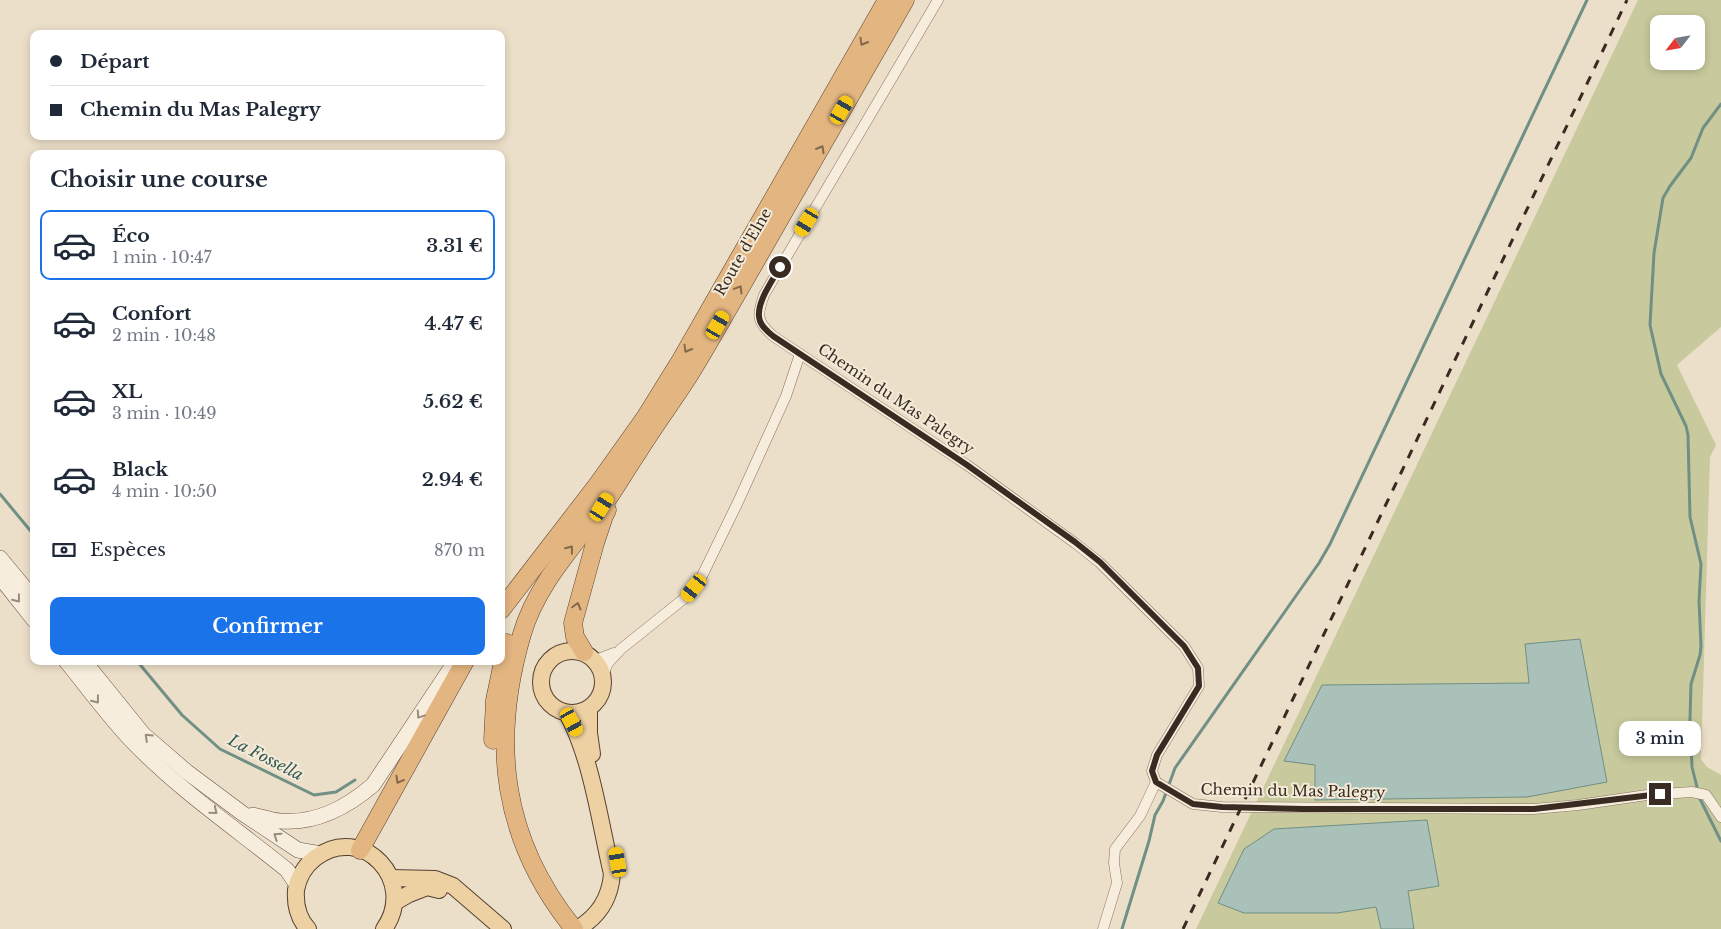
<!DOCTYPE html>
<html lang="fr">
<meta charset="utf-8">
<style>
body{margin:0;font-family:"Libre Baskerville",serif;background:#f6f6f7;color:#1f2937;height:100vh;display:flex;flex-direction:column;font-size:19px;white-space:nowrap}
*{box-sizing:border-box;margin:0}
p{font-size:16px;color:#747a83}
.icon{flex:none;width:28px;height:28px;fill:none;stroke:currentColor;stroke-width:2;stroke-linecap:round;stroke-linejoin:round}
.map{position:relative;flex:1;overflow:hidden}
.sheet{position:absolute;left:30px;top:150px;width:475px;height:515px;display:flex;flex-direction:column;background:#fff;border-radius:10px;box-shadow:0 2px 8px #0003}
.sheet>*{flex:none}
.banner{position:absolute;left:30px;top:30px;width:475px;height:110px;border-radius:10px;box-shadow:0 2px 8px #0003;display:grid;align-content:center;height:110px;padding:0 20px;background:#fff}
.needle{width:32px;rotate:239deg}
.tools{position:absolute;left:1650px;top:15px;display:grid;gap:10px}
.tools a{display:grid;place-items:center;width:55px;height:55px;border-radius:10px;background:#fff;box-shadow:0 2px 8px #0003;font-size:25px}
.end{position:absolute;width:22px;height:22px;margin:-11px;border:6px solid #392b21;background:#fff;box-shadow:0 0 0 2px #fff}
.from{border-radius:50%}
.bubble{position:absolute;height:35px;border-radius:10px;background:#fff;box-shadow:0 2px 8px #0003;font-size:16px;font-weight:600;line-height:35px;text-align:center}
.car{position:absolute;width:15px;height:30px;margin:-15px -8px;border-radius:6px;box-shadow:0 0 4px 1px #0007;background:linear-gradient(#f5c518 24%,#345 0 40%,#f5c518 0 76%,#345 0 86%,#f5c518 0)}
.banner b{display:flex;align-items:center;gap:18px;height:48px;font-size:19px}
.banner b+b{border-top:1px solid #e0e1e3}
.banner i{width:12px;height:12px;background:#1f2937}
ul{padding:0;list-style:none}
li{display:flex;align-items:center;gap:15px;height:70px;margin:0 10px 8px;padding:0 10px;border:2px solid transparent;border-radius:10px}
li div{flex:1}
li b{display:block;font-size:19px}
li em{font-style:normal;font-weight:600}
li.active{border-color:#1a73e8}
li>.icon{width:45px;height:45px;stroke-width:1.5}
h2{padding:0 20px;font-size:22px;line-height:60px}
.pay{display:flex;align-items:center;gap:12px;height:55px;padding:0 20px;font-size:19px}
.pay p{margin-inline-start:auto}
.action{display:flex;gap:10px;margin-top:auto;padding:10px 20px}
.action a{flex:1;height:58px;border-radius:10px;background:#1a73e8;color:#fff;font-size:20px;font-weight:600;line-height:58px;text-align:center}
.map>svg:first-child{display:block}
.green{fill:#c8ca9d;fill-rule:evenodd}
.water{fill:#a9c1b8;stroke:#708f85}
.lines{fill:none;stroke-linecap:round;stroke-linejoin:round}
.stream{stroke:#708f85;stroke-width:3}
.minor-casing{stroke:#88715e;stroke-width:11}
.secondary-casing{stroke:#6a5341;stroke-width:16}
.primary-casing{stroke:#564032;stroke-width:18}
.trunk-casing{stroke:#564032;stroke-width:19}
.minor{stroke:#f7eddc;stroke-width:10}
.secondary{stroke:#f7eddc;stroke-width:15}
.primary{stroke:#edd1a3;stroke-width:16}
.trunk{stroke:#e2b581;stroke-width:18}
.rail{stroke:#392b21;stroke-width:3;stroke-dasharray:9 9;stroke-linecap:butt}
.oneway{stroke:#85694c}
.oneway2{stroke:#988c7e}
.route{stroke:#392b21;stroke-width:6}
.labels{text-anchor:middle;stroke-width:4;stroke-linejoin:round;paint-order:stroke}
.street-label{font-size:15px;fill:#392b21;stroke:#f4ead8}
.water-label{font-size:16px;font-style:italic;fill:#315853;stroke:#f4ead8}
</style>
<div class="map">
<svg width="1721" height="929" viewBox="0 0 1721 929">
<rect width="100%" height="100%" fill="#ecdfc9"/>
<path class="green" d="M1638,0H1721V327L1677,365L1716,445L1710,457L1701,759L1707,767L1721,775V929H1196ZM1659,24H1696V61H1659Z"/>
<g class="water">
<polygon points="1580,639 1607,782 1527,797 1315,800 1315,765 1284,761 1322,685 1529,683 1525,644"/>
<polygon points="1427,820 1439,886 1408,891 1414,929 1381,929 1376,907 1337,913 1244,913 1218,903 1244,849 1274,829"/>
</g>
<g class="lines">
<g class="stream">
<polyline points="0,494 34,535"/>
<polyline points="137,661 182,715 220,749 314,795 336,792 355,780"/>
<polyline points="1698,791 1692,767 1690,719 1691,684 1700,655 1701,646 1699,601 1701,564 1690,517 1688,435 1686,426 1661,374 1650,325 1654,253 1663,198 1670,186 1691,158 1703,128 1721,104"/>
<polyline points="1699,797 1721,841"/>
<polyline points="1122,929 1149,841 1155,815 1163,801 1175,768 1319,563 1330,544 1587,0"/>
</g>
<g class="minor-casing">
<g id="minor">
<path d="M938,0L764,295C757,315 756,321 773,336L967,465L1075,543L1099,562L1184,646L1198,668L1199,686L1157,755L1152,771L1156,782L1193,804L1222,807L1534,809L1578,805L1647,795L1692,792L1706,795L1721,817"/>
<polyline points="596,660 614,653"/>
<polyline points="603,675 608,663 621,649 686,597 701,578 738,502 786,396 800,354"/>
<polyline points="1103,929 1117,883 1114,863 1115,849 1140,816 1156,782"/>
</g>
</g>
<g class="secondary-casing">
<g id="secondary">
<polyline points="0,558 34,599"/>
<polyline points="0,577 34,620"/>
<path d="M66,661C88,688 108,716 132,741C178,789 235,828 287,870L297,885"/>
<polyline points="84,661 143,734 187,772 242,813 298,850 321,854"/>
<path d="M253,815C262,817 271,820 280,821C316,824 346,808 373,785L453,665L458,661"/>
</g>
</g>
<g class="primary-casing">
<g id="primary">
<circle cx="572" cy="682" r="31"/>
<polyline points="589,709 589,733 592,754"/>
<path d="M567,713C592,759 600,823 612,874C610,899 598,917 577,929"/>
<polyline points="391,878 435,879 453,886 503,929"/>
<polyline points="395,902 409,894 427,887 439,890"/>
<path d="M308,929C298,918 295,904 296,890C298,878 305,866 315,858C362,822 418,881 384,929"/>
</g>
</g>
<g class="trunk-casing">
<g id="trunk">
<polyline points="501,610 598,484 645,418 681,360 887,0"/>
<polyline points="584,652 575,637 573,623 595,543 604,516 607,510"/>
<polyline points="493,740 495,700 507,643"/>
<polyline points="360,850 465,661"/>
<path d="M574,929C502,840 490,743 522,634C536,586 571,549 600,510C614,491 625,471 638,452C654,426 672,402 688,377C706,348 722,319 739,290C795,194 850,97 905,0"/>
</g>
</g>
<use href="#minor" class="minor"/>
<use href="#secondary" class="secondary"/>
<use href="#primary" class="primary"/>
<use href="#trunk" class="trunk"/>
<polyline class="rail" points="1183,929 1627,0"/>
</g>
<defs><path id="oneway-chevron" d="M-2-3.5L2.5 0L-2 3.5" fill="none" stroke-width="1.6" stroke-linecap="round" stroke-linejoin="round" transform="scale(1.25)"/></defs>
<g class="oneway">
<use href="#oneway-chevron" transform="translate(863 42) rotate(120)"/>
<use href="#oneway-chevron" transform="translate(821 149) rotate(-60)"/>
<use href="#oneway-chevron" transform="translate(739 289) rotate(-59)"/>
<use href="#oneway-chevron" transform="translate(687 349) rotate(120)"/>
<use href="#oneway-chevron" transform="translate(570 549) rotate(-52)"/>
<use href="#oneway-chevron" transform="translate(577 606) rotate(-75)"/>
<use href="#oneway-chevron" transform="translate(399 780) rotate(119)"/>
</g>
<g class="oneway2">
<use href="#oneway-chevron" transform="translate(17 599) rotate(52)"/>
<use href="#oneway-chevron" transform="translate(96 700) rotate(52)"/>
<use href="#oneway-chevron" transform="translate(420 715) rotate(124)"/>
<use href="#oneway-chevron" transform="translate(148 737) rotate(-137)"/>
<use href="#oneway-chevron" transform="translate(214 811) rotate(39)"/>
<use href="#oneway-chevron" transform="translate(277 836) rotate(-146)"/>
</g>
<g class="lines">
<path class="route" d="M780,267C773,280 754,305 760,321C762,327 768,332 773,336L967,465L1075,542L1100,562L1184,646L1198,668L1199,686L1157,755L1152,771L1156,782L1161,785L1193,804L1222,807L1303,809H1534L1660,794"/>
</g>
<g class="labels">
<g class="street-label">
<text transform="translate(743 252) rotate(-60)" y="5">Route d'Elne</text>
<text transform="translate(896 399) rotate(34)" y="5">Chemin du Mas Palegry</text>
<text transform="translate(1293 791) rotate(1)" y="5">Chemin du Mas Palegry</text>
</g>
<g class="water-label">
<text transform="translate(266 757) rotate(27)" y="6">La Fossella</text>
</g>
</g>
</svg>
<div class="tools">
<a><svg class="needle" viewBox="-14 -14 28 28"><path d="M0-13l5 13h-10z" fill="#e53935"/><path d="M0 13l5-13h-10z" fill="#747a83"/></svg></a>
</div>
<i class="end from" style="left:780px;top:267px"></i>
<i class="end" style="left:1660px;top:794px"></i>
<div class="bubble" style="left:1619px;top:721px;width:82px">3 min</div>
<i class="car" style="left:842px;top:110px;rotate:30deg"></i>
<i class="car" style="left:807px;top:222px;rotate:211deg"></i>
<i class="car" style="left:718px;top:325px;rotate:30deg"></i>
<i class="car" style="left:602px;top:507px;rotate:32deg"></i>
<i class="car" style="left:694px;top:588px;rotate:219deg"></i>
<i class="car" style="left:572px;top:722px;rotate:151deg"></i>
<i class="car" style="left:618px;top:862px;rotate:350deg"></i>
<div class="banner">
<b><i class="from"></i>Départ</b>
<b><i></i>Chemin du Mas Palegry</b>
</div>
<section class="sheet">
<h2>Choisir une course</h2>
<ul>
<li class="active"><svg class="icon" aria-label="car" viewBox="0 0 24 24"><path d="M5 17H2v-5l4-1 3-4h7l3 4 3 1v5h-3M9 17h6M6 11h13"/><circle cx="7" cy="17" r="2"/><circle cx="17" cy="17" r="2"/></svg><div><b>Éco</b><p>1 min · 10:47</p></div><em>3.31 €</em></li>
<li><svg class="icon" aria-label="car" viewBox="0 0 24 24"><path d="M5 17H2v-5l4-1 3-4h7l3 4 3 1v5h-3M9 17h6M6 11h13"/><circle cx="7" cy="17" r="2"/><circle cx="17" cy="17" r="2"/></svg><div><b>Confort</b><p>2 min · 10:48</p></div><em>4.47 €</em></li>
<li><svg class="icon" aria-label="car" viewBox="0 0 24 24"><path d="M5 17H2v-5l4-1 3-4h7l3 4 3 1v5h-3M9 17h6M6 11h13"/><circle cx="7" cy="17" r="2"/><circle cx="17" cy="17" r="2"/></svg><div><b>XL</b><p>3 min · 10:49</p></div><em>5.62 €</em></li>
<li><svg class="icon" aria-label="car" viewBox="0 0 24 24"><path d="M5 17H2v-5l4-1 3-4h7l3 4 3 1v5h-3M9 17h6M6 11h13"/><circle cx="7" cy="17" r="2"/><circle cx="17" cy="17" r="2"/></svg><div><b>Black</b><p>4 min · 10:50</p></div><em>2.94 €</em></li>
</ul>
<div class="pay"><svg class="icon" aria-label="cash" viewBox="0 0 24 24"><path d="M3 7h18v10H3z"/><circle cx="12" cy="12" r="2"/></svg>Espèces<p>870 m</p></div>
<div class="action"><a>Confirmer</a></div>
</section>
</div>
